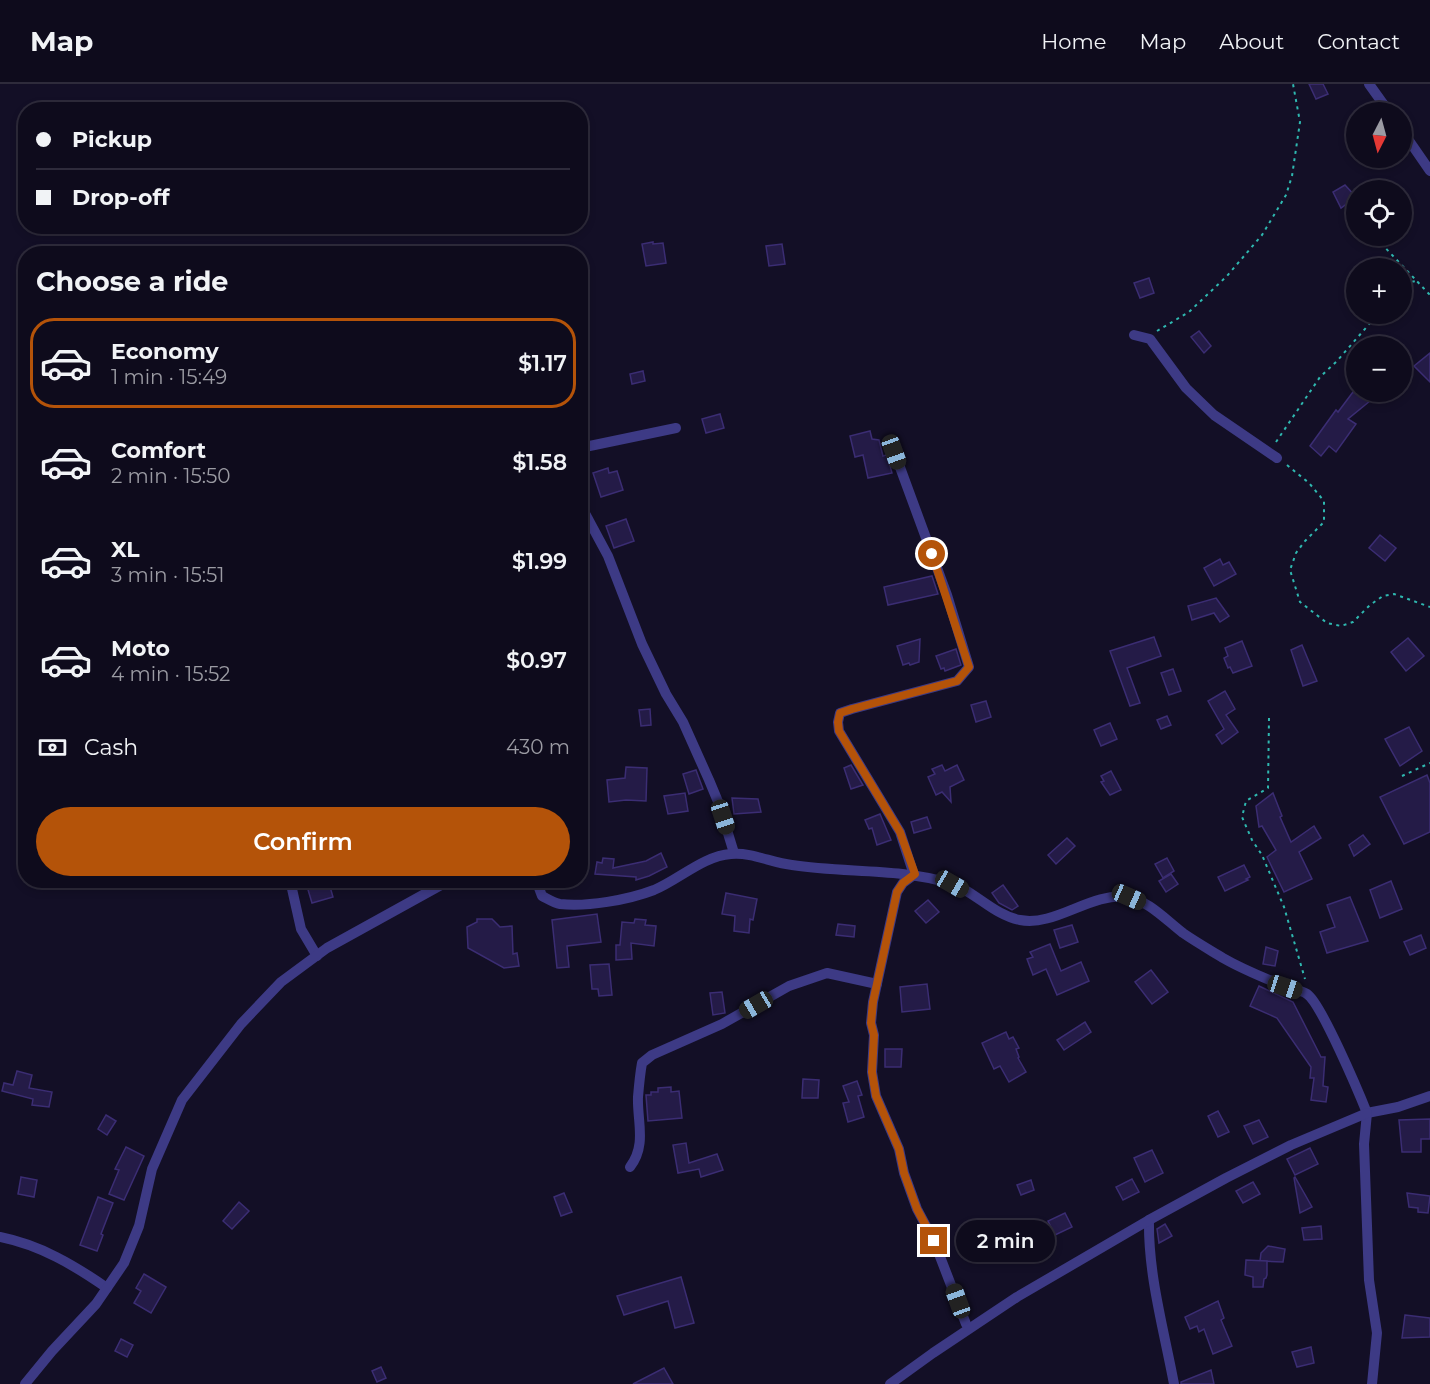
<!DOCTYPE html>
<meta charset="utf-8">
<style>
body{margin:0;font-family:Montserrat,sans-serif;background:#171425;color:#f1f3f6;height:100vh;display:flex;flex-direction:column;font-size:22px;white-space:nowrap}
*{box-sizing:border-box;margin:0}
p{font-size:20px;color:#9b9ba3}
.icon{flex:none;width:33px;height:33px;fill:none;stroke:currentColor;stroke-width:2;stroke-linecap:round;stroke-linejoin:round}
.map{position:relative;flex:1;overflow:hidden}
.side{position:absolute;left:18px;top:162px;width:570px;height:642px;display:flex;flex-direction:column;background:#0e0b1c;border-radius:24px;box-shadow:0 3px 9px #0003,0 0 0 2px #2e2b3b}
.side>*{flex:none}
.top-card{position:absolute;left:18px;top:18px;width:570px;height:132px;border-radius:24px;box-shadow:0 3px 9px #0003,0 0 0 2px #2e2b3b;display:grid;align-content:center;height:132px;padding:0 18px;background:#0e0b1c}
.needle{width:39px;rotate:186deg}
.tools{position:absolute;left:1346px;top:18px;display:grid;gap:12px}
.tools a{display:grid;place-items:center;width:66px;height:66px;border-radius:50%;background:#0e0b1c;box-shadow:0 3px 9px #0003,0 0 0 2px #2e2b3b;font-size:30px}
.end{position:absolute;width:27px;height:27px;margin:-14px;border:8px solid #b45309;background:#fff;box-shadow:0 0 0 3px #fff}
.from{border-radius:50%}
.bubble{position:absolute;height:42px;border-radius:21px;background:#0e0b1c;box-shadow:0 3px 9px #0003,0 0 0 2px #2e2b3b;font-size:20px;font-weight:600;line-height:42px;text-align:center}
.car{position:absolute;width:18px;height:36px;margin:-18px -9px;border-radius:8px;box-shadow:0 0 4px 2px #0007;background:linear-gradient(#222 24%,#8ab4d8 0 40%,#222 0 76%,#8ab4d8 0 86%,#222 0)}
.top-card b{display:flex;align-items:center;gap:21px;height:57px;font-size:22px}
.top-card b+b{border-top:2px solid #2e2b3b}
.top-card i{width:15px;height:15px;background:#f1f3f6}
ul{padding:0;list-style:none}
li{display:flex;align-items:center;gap:18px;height:90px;margin:0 12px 9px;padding:0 6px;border:3px solid transparent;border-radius:24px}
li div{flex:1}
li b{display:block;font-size:22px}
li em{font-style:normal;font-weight:600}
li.active{border-color:#b45309}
li>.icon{width:54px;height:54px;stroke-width:1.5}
h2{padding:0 18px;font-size:27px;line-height:72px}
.pay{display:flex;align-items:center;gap:15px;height:66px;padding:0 18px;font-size:22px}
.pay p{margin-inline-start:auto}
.primary-button{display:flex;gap:12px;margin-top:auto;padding:12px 18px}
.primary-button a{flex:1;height:69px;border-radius:36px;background:#b45309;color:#fff;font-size:24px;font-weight:600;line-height:69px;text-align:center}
header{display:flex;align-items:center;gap:36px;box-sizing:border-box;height:84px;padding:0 30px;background:#0e0b1c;border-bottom:2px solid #2e2b3b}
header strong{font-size:28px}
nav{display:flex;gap:33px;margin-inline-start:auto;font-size:21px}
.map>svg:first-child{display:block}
.building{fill:#241b47;stroke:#3b2d73;stroke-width:1.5}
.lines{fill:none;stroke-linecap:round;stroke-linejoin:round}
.path{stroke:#2fb8b0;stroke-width:2;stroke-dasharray:3 4.5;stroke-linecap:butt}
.minor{stroke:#3d3a85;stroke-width:10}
.route{stroke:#b45309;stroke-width:8}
</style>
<header>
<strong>Map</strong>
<nav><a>Home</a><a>Map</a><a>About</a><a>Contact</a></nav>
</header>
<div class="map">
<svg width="1430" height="1300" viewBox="0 0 1430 1300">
<rect width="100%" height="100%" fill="#130f26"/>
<g class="building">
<polygon points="1309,0 1323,0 1328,10 1316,15"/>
<polygon points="1345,101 1356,113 1341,124 1333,108"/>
<polygon points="653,158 653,160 663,159 666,179 646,182 642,160"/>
<polygon points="782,160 785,180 769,182 766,162"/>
<polygon points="1149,194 1154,209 1140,214 1134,199"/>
<polygon points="1199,247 1211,262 1204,269 1191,253"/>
<polygon points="1430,269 1430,298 1414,282"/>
<polygon points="643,287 645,297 632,300 630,290"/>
<polygon points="1353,308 1370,317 1348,335 1356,340 1336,368 1329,362 1321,372 1310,362 1336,326 1338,328"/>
<polygon points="720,330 724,344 706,349 702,335"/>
<polygon points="870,347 872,355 879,356 883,372 887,371 892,389 868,394 863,371 855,373 850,352"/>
<polygon points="608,384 609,389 617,387 623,406 601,413 593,389"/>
<polygon points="626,435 634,457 614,464 606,442"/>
<polygon points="1380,451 1396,464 1385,477 1369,464"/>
<polygon points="1220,475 1223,481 1229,478 1236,490 1214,502 1204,484"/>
<polygon points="932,492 938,510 888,521 884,503"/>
<polygon points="1216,514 1229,532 1220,538 1214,529 1192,536 1188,522"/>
<polygon points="1154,553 1161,572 1127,584 1140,619 1130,622 1110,567"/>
<polygon points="1408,554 1424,572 1406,587 1391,568"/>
<polygon points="920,555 919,578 910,581 909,579 903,581 897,562"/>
<polygon points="1242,557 1252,582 1233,589 1230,583 1228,584 1224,574 1228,572 1225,564"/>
<polygon points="1302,561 1317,597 1303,602 1291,566"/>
<polygon points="956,565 961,581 945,587 944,584 941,585 936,572"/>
<polygon points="1173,585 1181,607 1169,611 1161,589"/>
<polygon points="1225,607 1235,625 1226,631 1238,648 1222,660 1216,651 1224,645 1208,617"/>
<polygon points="986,617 991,633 976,638 971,621"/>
<polygon points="650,625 651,641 641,642 639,626"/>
<polygon points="1167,632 1171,641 1161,645 1157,636"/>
<polygon points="1110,639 1117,655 1101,662 1094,646"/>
<polygon points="1409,643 1422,667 1400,682 1385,655"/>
<polygon points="851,681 863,701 851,705 844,684"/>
<polygon points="942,681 945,687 957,681 964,696 950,703 951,718 942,708 936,711 928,693 935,690 932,685"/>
<polygon points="626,683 647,684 646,717 626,716 609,718 607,696 625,694"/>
<polygon points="696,686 703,705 689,710 683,690"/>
<polygon points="1111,687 1121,706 1110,711 1101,698 1104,697 1101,692"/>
<polygon points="1427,691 1430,699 1430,748 1404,760 1380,713"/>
<polygon points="685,709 688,727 668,730 664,712"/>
<polygon points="1273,709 1282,732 1280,733 1291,758 1314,742 1321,754 1299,768 1312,795 1284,808 1267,773 1276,766 1262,742 1259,743 1256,722"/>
<polygon points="732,714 758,715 761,728 734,730"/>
<polygon points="880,730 891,756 877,761 872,744 869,745 865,736"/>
<polygon points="927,733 931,744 914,749 911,738"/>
<polygon points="1363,751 1370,760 1354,772 1349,761"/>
<polygon points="1067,754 1075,762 1056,780 1048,771"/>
<polygon points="661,769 667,783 649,792 636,796 636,793 595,790 597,778 602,779 603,774 614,775 613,784 646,777"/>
<polygon points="1167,774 1174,787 1163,794 1155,780"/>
<polygon points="1244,781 1250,793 1246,795 1248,796 1225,807 1218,793"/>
<polygon points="1171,790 1178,800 1166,808 1159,797"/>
<polygon points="315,796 328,796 333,813 312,819 306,799"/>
<polygon points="1391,797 1402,825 1380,834 1370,806"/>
<polygon points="1003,801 1018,822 1012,826 999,819 992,809"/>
<polygon points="726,809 757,815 753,836 750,835 749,849 734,847 735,832 722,830"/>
<polygon points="1350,813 1368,857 1327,869 1320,848 1335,843 1327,821"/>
<polygon points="928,816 939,828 926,839 915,827"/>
<polygon points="597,830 601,858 567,862 569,883 557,884 552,836"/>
<polygon points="477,835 492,835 500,843 512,842 513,870 517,869 519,882 504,884 468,864 467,843 477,838"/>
<polygon points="635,835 646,836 645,841 656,842 654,862 631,859 632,875 616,876 616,861 620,861 622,838 634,839"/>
<polygon points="838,840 855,842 854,853 836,851"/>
<polygon points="1072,841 1078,858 1060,864 1054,846"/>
<polygon points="1421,851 1426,864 1410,871 1404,858"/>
<polygon points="1050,860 1061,887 1081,878 1089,897 1057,911 1046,885 1033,891 1027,875 1033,873 1030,868"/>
<polygon points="1266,863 1278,867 1275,882 1263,880"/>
<polygon points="609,880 612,911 599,912 598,905 592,905 590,881"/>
<polygon points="1151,886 1168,908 1152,920 1135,898"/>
<polygon points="927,900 930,925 902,928 900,903"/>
<polygon points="1259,902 1293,918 1321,973 1325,973 1323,1002 1328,1003 1326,1018 1311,1016 1314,994 1310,994 1311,983 1277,934 1250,922"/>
<polygon points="722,908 725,929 713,931 710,909"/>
<polygon points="1085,938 1091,948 1064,966 1057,956"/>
<polygon points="1006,948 1009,955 1013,953 1019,964 1016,965 1019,973 1018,974 1026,988 1009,998 1000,982 994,985 982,959"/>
<polygon points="885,965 902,965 901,983 885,983"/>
<polygon points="17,987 32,991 29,1004 52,1008 49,1023 32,1021 33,1015 2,1007 4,999 13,1001"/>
<polygon points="803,995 819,996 818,1014 802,1014"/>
<polygon points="857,997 862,1011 858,1012 864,1033 848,1038 843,1019 849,1018 843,1002"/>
<polygon points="671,1003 671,1008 679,1007 682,1034 648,1037 646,1011 651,1011 651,1008 658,1008 658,1004"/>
<polygon points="1218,1027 1229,1048 1218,1053 1208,1032"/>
<polygon points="106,1031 116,1037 107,1051 98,1045"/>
<polygon points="1430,1035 1430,1055 1421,1055 1421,1068 1402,1068 1399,1036"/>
<polygon points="1259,1036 1268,1053 1253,1060 1244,1042"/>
<polygon points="686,1059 689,1079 717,1070 723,1086 701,1093 699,1085 678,1089 673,1061"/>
<polygon points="126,1063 144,1072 124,1116 109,1110 119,1086 115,1085"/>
<polygon points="1310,1064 1318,1080 1295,1091 1287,1075"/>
<polygon points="1152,1066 1163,1089 1145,1098 1134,1074"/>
<polygon points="21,1093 37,1096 34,1113 18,1110"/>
<polygon points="1295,1093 1312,1123 1300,1129 1294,1094"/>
<polygon points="1132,1095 1139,1108 1123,1116 1116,1103"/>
<polygon points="1031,1096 1034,1106 1021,1111 1017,1101"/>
<polygon points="1253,1098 1260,1110 1243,1119 1236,1107"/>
<polygon points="564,1109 572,1128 561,1132 554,1113"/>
<polygon points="1407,1109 1430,1112 1428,1129 1418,1128 1418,1124 1409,1123"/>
<polygon points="98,1113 113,1119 101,1150 103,1151 97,1167 80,1161"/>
<polygon points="239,1118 249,1127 232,1145 223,1137"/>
<polygon points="1065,1129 1072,1143 1055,1151 1048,1137"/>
<polygon points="1165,1140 1172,1152 1159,1159 1157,1145"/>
<polygon points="1321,1142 1322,1155 1304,1156 1302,1144"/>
<polygon points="1268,1162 1285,1165 1283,1178 1260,1177 1261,1169"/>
<polygon points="1246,1176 1267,1177 1267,1191 1266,1194 1264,1195 1263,1203 1253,1203 1253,1193 1245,1191"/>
<polygon points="144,1190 166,1203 151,1229 134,1219 141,1207 136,1204"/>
<polygon points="681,1193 694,1239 675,1244 668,1217 624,1231 617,1212"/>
<polygon points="1218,1217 1224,1234 1221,1236 1232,1262 1213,1270 1204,1245 1199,1248 1197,1242 1190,1245 1185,1233"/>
<polygon points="1405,1231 1430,1234 1430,1253 1402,1254"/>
<polygon points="121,1255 133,1261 127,1273 115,1267"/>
<polygon points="1311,1263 1314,1279 1297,1283 1292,1268"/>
<polygon points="381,1283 386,1294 377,1298 372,1287"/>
<polygon points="664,1284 673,1300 633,1300"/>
<polygon points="1211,1286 1214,1300 1181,1300 1181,1298"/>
</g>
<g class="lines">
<g class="path">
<polyline points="1376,154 1430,211"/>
<polyline points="1401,208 1411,198 1416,197"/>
<polyline points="1157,247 1189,228 1227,192 1262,151 1286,111 1292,92 1300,38 1293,0"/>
<polyline points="1276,358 1320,293 1337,277 1378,230"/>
<polyline points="1287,381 1309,399 1324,417 1324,438 1305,457 1296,469 1290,486 1300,518 1327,539 1341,542 1353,538 1370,521 1383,512 1394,510 1430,523"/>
<polyline points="1269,634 1268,704 1246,717 1242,733 1252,756 1262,771 1284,823 1305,895"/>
<polyline points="1402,692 1430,679"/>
</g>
<g class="minor">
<polyline points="1369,0 1389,28"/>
<polyline points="1401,45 1430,87"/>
<polyline points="1134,251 1150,255 1186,304 1214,331 1277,374"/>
<polyline points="580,364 676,344"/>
<polyline points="894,367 947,511 969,583 957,597 852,625 840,629 838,638 839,647 900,748 914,791 903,799 897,808 873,918 871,939 874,951 872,988 876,1012 899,1065 904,1089 917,1125 934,1157 966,1240"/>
<polyline points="580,420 608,472 642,560 666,610 683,638 709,696 719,720 734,769"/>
<polyline points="290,796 301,845 317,872"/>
<path d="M536,796L542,812C548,815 554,819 560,820C587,823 628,816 654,806C680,795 703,772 731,770C752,768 772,779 792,781C844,789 899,784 949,799C974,806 993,831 1020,836C1055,843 1091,808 1127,813C1148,816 1166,836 1183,849C1196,858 1210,866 1223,874C1242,885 1264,894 1284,902C1291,905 1301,906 1307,910C1321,919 1359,1009 1367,1029L1398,1023L1430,1012"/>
<polyline points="1367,1029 1364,1060 1369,1196 1377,1249 1372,1300"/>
<path d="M630,1083C647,1061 637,1037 638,1013C639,1001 640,990 642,979L652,971L722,940L789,902L827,889L877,900"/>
<path d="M1149,1136C1148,1191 1164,1246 1174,1300"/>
<path d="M0,1153C40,1161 74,1181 107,1204"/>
<polyline points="25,1300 52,1267 96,1220 124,1179 139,1142 152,1085 182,1016 241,940 281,898 327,864 450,796"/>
<polyline points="890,1300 933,1269 1017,1213 1149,1136 1226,1094 1291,1061 1367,1029"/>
</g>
</g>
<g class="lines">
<polyline class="route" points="932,470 969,583 957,597 852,625 840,629 838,638 839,647 900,748 915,790 903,799 897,808 873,918 871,939 874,951 872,988 876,1012 899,1065 904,1089 917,1125 934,1157"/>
</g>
</svg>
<div class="tools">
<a><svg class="needle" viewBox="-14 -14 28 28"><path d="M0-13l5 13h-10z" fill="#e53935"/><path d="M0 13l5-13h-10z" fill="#9b9ba3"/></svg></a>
<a><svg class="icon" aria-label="locate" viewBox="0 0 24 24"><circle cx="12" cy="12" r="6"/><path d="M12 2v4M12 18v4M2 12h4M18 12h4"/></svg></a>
<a>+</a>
<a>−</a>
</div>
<i class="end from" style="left:932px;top:470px"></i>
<i class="end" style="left:934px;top:1157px"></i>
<div class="bubble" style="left:956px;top:1136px;width:99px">2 min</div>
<i class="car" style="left:894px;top:368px;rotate:160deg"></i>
<i class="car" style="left:723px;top:733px;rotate:162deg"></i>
<i class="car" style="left:952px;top:800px;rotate:120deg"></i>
<i class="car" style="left:1129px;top:813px;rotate:114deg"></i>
<i class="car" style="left:1285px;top:903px;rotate:108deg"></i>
<i class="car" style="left:756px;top:921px;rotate:240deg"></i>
<i class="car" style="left:958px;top:1217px;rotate:340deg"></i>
<div class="top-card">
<b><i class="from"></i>Pickup</b>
<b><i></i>Drop-off</b>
</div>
<section class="side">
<h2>Choose a ride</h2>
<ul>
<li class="active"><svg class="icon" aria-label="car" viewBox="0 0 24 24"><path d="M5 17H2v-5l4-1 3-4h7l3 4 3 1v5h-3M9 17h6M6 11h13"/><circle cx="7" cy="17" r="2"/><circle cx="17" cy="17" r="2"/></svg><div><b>Economy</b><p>1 min · 15:49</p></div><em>$1.17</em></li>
<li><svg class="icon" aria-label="car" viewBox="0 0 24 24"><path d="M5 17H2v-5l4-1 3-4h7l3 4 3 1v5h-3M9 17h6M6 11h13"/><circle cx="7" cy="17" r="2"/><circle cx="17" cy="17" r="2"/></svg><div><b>Comfort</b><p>2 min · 15:50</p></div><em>$1.58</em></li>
<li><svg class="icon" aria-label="car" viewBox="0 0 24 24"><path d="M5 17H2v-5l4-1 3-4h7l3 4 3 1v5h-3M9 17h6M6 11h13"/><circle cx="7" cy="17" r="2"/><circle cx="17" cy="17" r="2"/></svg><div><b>XL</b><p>3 min · 15:51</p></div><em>$1.99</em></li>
<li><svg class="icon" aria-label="car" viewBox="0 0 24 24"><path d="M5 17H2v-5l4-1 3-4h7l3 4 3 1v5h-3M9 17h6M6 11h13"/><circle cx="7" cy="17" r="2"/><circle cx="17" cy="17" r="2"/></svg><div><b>Moto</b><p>4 min · 15:52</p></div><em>$0.97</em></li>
</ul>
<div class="pay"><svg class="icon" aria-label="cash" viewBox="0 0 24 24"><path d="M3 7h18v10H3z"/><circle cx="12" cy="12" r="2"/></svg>Cash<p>430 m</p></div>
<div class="primary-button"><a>Confirm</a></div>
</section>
</div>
